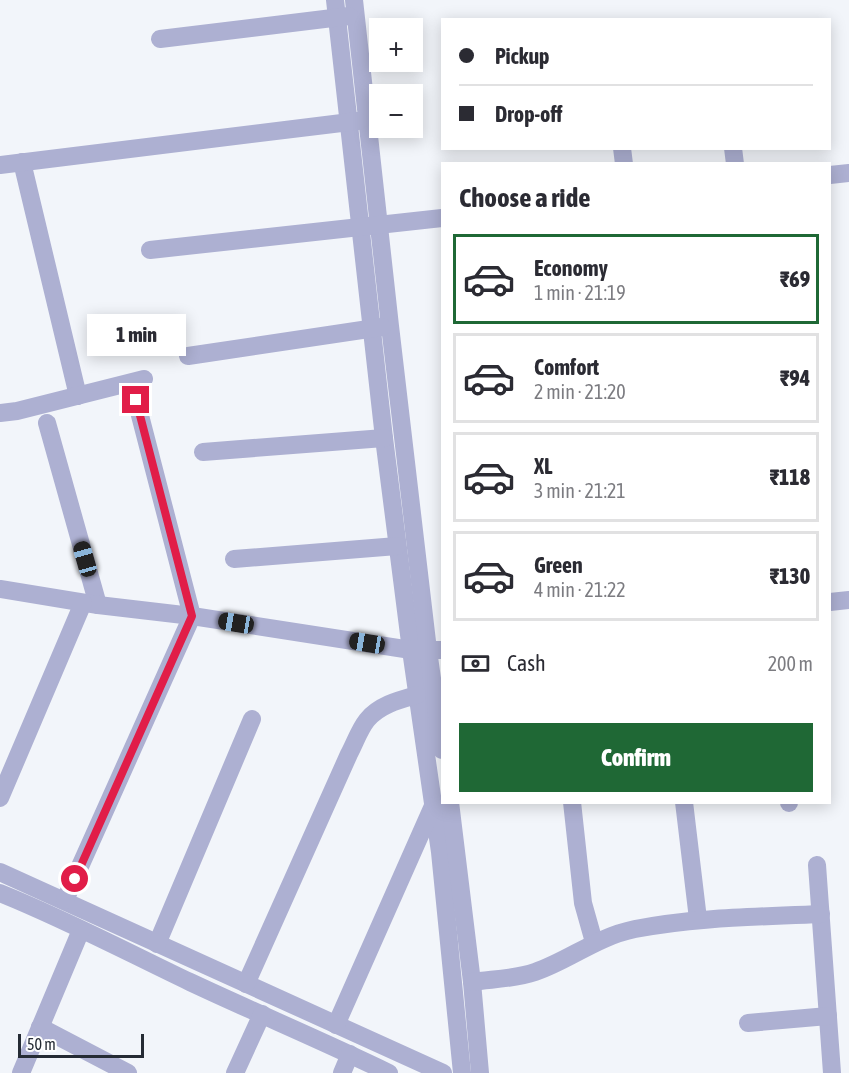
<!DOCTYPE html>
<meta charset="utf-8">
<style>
body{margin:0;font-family:"Asap Condensed",sans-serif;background:#f2f2f3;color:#2b2b33;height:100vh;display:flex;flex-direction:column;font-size:22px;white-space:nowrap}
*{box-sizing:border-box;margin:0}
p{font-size:20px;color:#7c7c81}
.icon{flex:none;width:33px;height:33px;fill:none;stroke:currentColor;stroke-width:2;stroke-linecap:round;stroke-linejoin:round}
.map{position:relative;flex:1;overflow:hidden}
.panel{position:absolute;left:441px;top:162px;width:390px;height:642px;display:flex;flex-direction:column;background:#fff;border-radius:0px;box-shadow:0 3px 15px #0003}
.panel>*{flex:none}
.guide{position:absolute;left:441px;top:18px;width:390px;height:132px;border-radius:0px;box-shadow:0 3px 15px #0003;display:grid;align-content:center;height:132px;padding:0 18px;background:#fff}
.tools{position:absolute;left:369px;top:18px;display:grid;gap:12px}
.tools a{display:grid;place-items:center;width:54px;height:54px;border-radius:0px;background:#fff;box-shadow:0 3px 15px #0003;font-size:30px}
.scale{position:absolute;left:18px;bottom:15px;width:126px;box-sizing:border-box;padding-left:6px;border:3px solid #252b34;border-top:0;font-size:16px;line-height:21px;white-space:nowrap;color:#252b34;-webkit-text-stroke:4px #fff;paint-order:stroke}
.end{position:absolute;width:27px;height:27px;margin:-14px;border:8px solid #e11d48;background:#fff;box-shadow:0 0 0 3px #fff}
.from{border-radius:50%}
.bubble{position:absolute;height:42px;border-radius:0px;background:#fff;box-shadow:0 3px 15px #0003;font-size:20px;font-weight:800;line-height:42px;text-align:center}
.car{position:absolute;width:18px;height:36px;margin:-18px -9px;border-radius:8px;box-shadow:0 0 4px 2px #0007;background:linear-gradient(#222 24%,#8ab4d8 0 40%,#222 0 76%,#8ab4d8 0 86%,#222 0)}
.guide b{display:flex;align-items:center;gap:21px;height:57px;font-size:22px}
.guide b+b{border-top:2px solid #e1e1e2}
.guide i{width:15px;height:15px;background:#2b2b33}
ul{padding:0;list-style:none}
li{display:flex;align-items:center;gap:18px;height:90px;margin:0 12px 9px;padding:0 6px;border:3px solid #e1e1e2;border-radius:0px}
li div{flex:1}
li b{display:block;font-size:22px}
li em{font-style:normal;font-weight:800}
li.selected{border-color:#1f6835}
li>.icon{width:54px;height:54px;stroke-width:1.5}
h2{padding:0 18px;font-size:27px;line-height:72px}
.pay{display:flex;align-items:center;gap:15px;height:66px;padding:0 18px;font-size:22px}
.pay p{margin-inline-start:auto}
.primary-button{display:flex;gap:12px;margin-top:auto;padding:12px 18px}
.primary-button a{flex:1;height:69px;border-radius:0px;background:#1f6835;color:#fff;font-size:24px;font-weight:800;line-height:69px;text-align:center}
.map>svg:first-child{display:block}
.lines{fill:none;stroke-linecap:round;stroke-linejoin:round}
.minor{stroke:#adb0d2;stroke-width:18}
.route{stroke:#e11d48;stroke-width:8}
</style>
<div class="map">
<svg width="849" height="1073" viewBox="0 0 849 1073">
<rect width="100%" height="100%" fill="#f2f5fa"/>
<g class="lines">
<g class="minor">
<polyline points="335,0 384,438 411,650 440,852 462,1073"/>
<polyline points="354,0 390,326 428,650 442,750"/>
<polyline points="160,39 349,16"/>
<polyline points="622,148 624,164"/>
<polyline points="733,148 735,164"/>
<polyline points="22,162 78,396"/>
<polyline points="0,165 358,121"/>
<polyline points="830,175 849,173"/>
<polyline points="150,250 442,218"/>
<polyline points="188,356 382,327"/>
<polyline points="0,413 17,411 144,379"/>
<polyline points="47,423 98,605"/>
<polyline points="203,452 384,438"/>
<polyline points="234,559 397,546"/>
<polyline points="0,589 98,605 192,616 411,650 442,650"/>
<polyline points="830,602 849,600"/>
<polyline points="0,798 83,603"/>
<polyline points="450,802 472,982 480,1073"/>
<polyline points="572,802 583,903 594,942"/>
<polyline points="684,802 698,919"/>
<polyline points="789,802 789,803"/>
<polyline points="817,865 832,1073"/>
<polyline points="0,872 443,1073"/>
<path d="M0,893C65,919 127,952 190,982C256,1013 323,1041 389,1073"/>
<polyline points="65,900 192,616 136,400"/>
<polyline points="157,944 252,719"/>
<path d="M472,982C492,979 515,979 535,972C570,960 596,937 635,929C696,917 759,917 821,914"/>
<path d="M246,984L349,754C355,743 359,730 367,720C379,705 399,700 417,695"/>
<polyline points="748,1023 828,1016"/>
<polyline points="336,1025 433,806"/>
<polyline points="40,1027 128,1073"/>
<polyline points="21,1073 81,930"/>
<polyline points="235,1073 262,1014"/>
<polyline points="342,1073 350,1054"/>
</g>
</g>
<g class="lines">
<polyline class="route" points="75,879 192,616 136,400"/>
</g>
</svg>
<div class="tools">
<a>+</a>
<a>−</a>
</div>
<div class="scale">50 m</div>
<i class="end from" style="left:75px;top:879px"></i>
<i class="end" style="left:136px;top:400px"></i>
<div class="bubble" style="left:87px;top:314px;width:99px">1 min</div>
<i class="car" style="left:85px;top:559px;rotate:344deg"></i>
<i class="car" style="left:236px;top:623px;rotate:279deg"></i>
<i class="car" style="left:367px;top:643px;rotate:279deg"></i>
<div class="guide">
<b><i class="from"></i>Pickup</b>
<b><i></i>Drop-off</b>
</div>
<section class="panel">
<h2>Choose a ride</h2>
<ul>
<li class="selected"><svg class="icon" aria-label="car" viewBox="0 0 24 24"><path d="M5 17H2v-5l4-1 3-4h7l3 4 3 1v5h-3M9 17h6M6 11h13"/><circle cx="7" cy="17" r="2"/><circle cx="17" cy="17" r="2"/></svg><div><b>Economy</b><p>1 min · 21:19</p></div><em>₹69</em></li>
<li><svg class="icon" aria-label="car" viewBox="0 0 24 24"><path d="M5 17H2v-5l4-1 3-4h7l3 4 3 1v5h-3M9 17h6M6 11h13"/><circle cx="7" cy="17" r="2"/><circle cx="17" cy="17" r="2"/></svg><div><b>Comfort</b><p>2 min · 21:20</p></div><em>₹94</em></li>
<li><svg class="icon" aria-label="car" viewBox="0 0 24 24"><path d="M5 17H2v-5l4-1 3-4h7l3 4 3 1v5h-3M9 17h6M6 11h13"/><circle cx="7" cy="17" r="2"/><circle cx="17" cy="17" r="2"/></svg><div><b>XL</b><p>3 min · 21:21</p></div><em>₹118</em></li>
<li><svg class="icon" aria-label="car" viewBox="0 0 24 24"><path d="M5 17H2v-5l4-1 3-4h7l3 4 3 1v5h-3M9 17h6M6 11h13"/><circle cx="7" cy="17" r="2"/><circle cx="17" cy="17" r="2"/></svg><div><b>Green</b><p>4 min · 21:22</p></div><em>₹130</em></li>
</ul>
<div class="pay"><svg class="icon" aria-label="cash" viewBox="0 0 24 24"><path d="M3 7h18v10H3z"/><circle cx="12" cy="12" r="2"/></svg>Cash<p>200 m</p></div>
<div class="primary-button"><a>Confirm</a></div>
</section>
</div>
